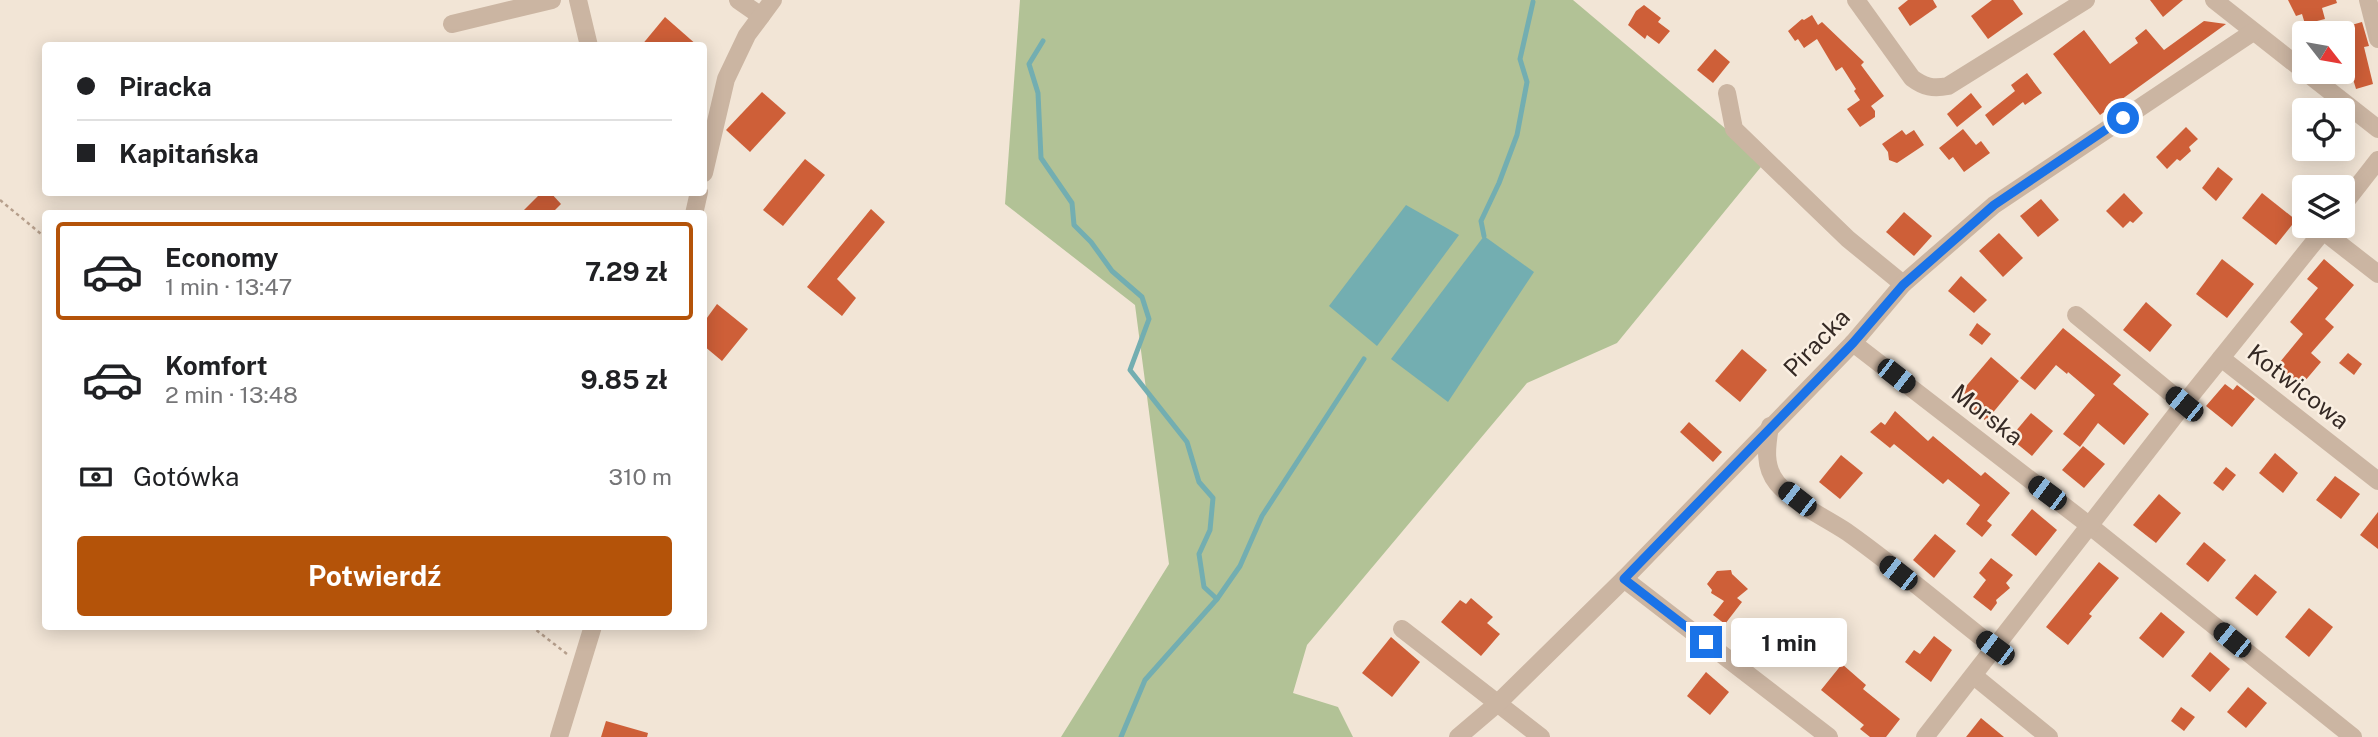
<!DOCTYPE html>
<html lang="pl">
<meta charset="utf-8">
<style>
body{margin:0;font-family:"Public Sans",sans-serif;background:#f2f2f2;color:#202124;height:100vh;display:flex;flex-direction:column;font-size:26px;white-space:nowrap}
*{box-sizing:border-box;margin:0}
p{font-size:23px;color:#757577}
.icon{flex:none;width:38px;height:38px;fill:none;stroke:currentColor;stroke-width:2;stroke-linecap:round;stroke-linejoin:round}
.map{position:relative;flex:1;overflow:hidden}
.drawer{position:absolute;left:42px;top:210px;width:665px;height:420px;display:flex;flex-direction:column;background:#fff;border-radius:7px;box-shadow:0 4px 18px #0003}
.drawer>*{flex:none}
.guide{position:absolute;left:42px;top:42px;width:665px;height:154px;border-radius:7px;box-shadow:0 4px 18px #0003;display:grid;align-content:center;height:154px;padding:0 35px;background:#fff}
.needle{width:46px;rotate:121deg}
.controls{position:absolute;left:2292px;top:21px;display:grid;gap:14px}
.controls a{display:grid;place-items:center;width:63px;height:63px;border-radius:7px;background:#fff;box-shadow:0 4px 18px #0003;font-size:35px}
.end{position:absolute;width:32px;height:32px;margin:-16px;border:9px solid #1a73e8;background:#fff;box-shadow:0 0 0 4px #fff}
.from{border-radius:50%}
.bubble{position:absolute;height:49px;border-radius:7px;background:#fff;box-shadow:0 4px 18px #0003;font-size:23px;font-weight:700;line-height:49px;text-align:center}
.car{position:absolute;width:21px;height:42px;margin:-21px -10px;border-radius:9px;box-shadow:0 0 5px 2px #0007;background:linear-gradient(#222 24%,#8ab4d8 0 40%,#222 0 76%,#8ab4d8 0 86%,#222 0)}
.guide b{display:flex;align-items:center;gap:24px;height:66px;font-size:26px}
.guide b+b{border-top:2px solid #e0e0e0}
.guide i{width:18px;height:18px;background:#202124}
ul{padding:12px 0 0;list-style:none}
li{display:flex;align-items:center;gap:21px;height:98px;margin:0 14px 10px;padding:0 21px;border:4px solid transparent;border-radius:7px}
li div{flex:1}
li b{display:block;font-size:26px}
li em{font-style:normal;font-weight:700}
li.active{border-color:#b45309}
li>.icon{width:63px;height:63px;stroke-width:1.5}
.pay{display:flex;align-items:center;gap:18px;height:77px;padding:0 35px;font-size:26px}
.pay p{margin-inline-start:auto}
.primary-button{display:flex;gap:14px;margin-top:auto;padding:14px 35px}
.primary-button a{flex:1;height:80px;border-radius:7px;background:#b45309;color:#fff;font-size:28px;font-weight:700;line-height:80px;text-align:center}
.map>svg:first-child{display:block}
.green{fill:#b2c296}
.water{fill:#73aeb1}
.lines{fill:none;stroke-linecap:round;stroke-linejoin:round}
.stream{stroke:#73aeb1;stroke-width:5}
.building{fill:#ce5f38}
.path{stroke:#b69f8c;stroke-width:2.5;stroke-dasharray:3.5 3.5;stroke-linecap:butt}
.minor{stroke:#cbb5a2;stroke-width:18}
.route{stroke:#1a73e8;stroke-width:9}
.labels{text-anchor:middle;stroke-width:5;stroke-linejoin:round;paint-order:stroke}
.street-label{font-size:24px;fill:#352a25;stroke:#faefe2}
</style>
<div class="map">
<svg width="2378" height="737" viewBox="0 0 2378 737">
<rect width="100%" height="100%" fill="#f2e5d6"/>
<polygon class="green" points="1020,0 1573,0 1765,162 1617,343 1527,383 1307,645 1293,693 1338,707 1353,737 1061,737 1169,564 1135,305 1005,204"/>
<g class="water">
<polygon points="1406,205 1459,235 1377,346 1329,306"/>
<polygon points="1484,236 1534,272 1448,402 1391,359"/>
</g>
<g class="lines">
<g class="stream">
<polyline points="1043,41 1029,64 1038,93 1041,158 1072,203 1074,225 1091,242 1112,271 1142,297 1149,319 1130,370 1187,442 1199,482 1213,498 1210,530 1199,554 1204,587 1217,599"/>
<polyline points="1484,236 1481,221 1499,183 1517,135 1527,82 1520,59 1533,2"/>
<polyline points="1121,737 1145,680 1217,599 1240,566 1262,516 1364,359"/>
</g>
</g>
<g class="building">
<polygon points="1908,0 1933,0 1937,7 1910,26 1898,8"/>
<polygon points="1992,0 2013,0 2023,14 1988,39 1971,16"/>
<polygon points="2150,0 2183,0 2163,17"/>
<polygon points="2288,0 2336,0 2337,3 2322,8 2325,19 2305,24 2302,14 2296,16"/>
<polygon points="1644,5 1661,18 1658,22 1670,31 1659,44 1647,35 1645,39 1628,25 1636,11"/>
<polygon points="1812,15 1818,25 1822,22 1864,62 1861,65 1884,96 1871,106 1875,111 1875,117 1860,127 1847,109 1860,100 1854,91 1856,89 1842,67 1836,71 1817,39 1804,48 1798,39 1795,41 1788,31 1802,19 1804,20"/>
<polygon points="665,17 698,46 641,46"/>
<polygon points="2204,21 2226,24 2100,115 2053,54 2084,30 2110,64 2138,43 2135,38 2146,29 2164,50"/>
<polygon points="2362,22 2369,46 2364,47 2373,84 2356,89 2353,79 2348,80 2343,69 2343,62 2348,55 2341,28"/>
<polygon points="1715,49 1730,62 1713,83 1697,70"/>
<polygon points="2027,73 2042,93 2025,105 2023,102 1993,126 1985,115 2015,91 2011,85"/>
<polygon points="762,92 786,113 750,152 726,130"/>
<polygon points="1971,93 1982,107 1957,127 1947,114"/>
<polygon points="2186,127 2198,139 2189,147 2191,151 2180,161 2177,159 2167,169 2156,157"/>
<polygon points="1963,129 1976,145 1981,141 1990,153 1964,172 1953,157 1949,160 1939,148"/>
<polygon points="1902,130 1906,135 1914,130 1924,145 1897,163 1889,160 1888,152 1882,144"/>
<polygon points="805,159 825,175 783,226 763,210"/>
<polygon points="2218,167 2233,179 2216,201 2202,188"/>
<polygon points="542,192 550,192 561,204 551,214 520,214"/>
<polygon points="2124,193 2143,213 2133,223 2130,221 2123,228 2106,211"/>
<polygon points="2262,193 2296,220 2276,245 2242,218"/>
<polygon points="2041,199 2059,220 2038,237 2020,216"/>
<polygon points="871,209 885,222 837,279 856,298 842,316 807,287"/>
<polygon points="1904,212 1932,236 1914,256 1886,232"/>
<polygon points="1999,233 2023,258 2003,277 1979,251"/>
<polygon points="2222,259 2254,284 2227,318 2196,294"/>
<polygon points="2324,259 2354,285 2325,319 2334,327 2311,353 2321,362 2299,388 2275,368 2303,334 2290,322 2318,288 2307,279"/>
<polygon points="1961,276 1987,300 1974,313 1948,291"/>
<polygon points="2146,302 2172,325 2150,352 2123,330"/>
<polygon points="717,304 748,329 722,361 704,346 704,322"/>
<polygon points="1977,323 1991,334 1982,345 1969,335"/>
<polygon points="2063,328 2121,375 2113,384 2149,414 2124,445 2098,423 2080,447 2063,434 2095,395 2068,372 2067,374 2056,365 2035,390 2020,378"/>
<polygon points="1742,349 1767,370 1740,402 1715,381"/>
<polygon points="2348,353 2362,364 2354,375 2339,363"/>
<polygon points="1991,357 2019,381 1986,421 1957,397"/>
<polygon points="2225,384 2233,390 2237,385 2255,399 2232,427 2206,406"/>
<polygon points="1895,411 1928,441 1933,436 1981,476 1985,472 2010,493 1987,521 1992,525 1982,537 1966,524 1980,505 1948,479 1943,484 1894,444 1890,448 1870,432 1881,422 1885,425"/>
<polygon points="2031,413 2053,431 2032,456 2010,438"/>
<polygon points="1689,422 1722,452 1713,462 1680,432"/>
<polygon points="2083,446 2105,464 2084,488 2062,470"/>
<polygon points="2275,453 2298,473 2283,493 2259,473"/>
<polygon points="1841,455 1863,473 1840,499 1819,482"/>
<polygon points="2226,467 2236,475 2223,491 2213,483"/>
<polygon points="2335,476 2360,494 2341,519 2316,500"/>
<polygon points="2159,494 2181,513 2156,543 2133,525"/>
<polygon points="2032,509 2057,530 2036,556 2011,535"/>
<polygon points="2378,512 2378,549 2360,535"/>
<polygon points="1935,534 1956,551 1934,578 1913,560"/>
<polygon points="2204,542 2226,560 2208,582 2186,564"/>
<polygon points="1991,558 2013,575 2006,583 2010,588 1996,600 1997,603 1991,611 1973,597 1986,580 1979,573"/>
<polygon points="2099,562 2119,578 2089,614 2092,616 2068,645 2046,627"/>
<polygon points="1731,570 1732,574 1748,589 1737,598 1742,602 1725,624 1713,615 1724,601 1711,593 1712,590 1707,584 1717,571"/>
<polygon points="2255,574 2277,592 2257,616 2235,598"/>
<polygon points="1471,598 1493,617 1487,623 1500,634 1481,656 1441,622 1460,600 1466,604"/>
<polygon points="2309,608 2333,627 2309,657 2285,637"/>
<polygon points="2161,612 2185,632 2163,658 2139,638"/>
<polygon points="1934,636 1952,650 1931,682 1905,662 1914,650 1920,654"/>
<polygon points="1391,637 1420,662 1392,697 1362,673"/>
<polygon points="2210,652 2230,669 2210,692 2191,676"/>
<polygon points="1842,664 1866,685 1863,689 1900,719 1886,737 1870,737 1860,729 1864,725 1821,690"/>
<polygon points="1706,672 1729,692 1710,715 1687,696"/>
<polygon points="2248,687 2267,703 2246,728 2227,712"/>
<polygon points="2181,707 2195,717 2184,731 2171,721"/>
<polygon points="1981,718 2004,737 1966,737"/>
<polygon points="606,721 648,733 647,737 601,737"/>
</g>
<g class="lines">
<g class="path">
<polyline points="0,200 46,238"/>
<polyline points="531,626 567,654"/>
</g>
<g class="minor">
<polyline points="578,0 589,46"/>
<polyline points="738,0 761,16"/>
<path d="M1856,0L1912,78C1924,87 1933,89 1948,86L2086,0"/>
<polyline points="2214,0 2378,129"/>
<polyline points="2368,0 2378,39"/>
<polyline points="452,24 552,0"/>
<polyline points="1727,93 1734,129 1848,239 1903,284"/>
<polyline points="704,173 726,79 747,35 773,0"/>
<polyline points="2343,205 2378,160"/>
<polyline points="694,214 699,192"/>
<polyline points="2323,231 2378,274"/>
<polyline points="2076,315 2184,404"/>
<polyline points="1853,343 2090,526 2353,737"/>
<polyline points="2221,358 2378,481"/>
<path d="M1770,426C1767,445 1763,466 1777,483C1795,504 1824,517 1847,532C1898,568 1946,610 1995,648"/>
<polyline points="1624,579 1829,737"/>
<polyline points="1402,629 1541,737"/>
<polyline points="1974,676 2049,737"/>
<polyline points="559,737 593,626"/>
<polyline points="1458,737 1498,703 1624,579 1853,343 1903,284 1994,205 2253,32"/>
<polyline points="1925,737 2184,404 2327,226"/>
</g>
</g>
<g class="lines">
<polyline class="route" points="1706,642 1624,579 1853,343 1903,285 1994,205 2123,118"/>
</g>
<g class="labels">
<g class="street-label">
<text transform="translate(1817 343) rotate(-46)" y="8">Piracka</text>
<text transform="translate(2298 387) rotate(38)" y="8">Kotwicowa</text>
<text transform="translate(1987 415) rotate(38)" y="8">Morska</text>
</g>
</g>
</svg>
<div class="controls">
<a><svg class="needle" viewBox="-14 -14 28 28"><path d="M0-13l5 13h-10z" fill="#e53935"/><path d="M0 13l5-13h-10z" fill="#757577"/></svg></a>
<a><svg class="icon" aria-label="locate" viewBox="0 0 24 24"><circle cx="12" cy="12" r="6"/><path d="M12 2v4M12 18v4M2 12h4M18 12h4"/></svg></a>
<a><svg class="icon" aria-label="layers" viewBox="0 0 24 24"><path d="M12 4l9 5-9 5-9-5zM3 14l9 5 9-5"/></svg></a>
</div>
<i class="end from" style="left:2123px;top:118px"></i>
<i class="end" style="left:1706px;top:642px"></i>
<div class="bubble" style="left:1731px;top:618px;width:116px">1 min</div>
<i class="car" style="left:1896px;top:376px;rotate:128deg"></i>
<i class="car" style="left:2184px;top:404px;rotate:309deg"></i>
<i class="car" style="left:2047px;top:493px;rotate:307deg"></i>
<i class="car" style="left:1797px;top:499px;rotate:308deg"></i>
<i class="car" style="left:1898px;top:573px;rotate:308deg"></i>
<i class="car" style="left:2232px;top:640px;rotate:309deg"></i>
<i class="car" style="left:1995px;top:648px;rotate:307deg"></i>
<div class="guide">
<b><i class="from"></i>Piracka</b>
<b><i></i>Kapitańska</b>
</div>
<section class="drawer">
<ul>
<li class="active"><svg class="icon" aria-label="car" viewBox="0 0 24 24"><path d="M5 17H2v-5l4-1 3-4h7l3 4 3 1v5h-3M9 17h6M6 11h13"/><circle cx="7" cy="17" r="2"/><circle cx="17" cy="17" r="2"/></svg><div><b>Economy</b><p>1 min · 13:47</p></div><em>7.29 zł</em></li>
<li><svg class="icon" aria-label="car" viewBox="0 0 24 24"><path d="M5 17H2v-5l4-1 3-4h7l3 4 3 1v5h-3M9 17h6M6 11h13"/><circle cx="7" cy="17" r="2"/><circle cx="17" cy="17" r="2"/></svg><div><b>Komfort</b><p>2 min · 13:48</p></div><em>9.85 zł</em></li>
</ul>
<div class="pay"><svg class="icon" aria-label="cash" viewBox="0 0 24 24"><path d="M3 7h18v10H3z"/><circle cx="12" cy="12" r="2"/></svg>Gotówka<p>310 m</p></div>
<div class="primary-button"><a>Potwierdź</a></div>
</section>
</div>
